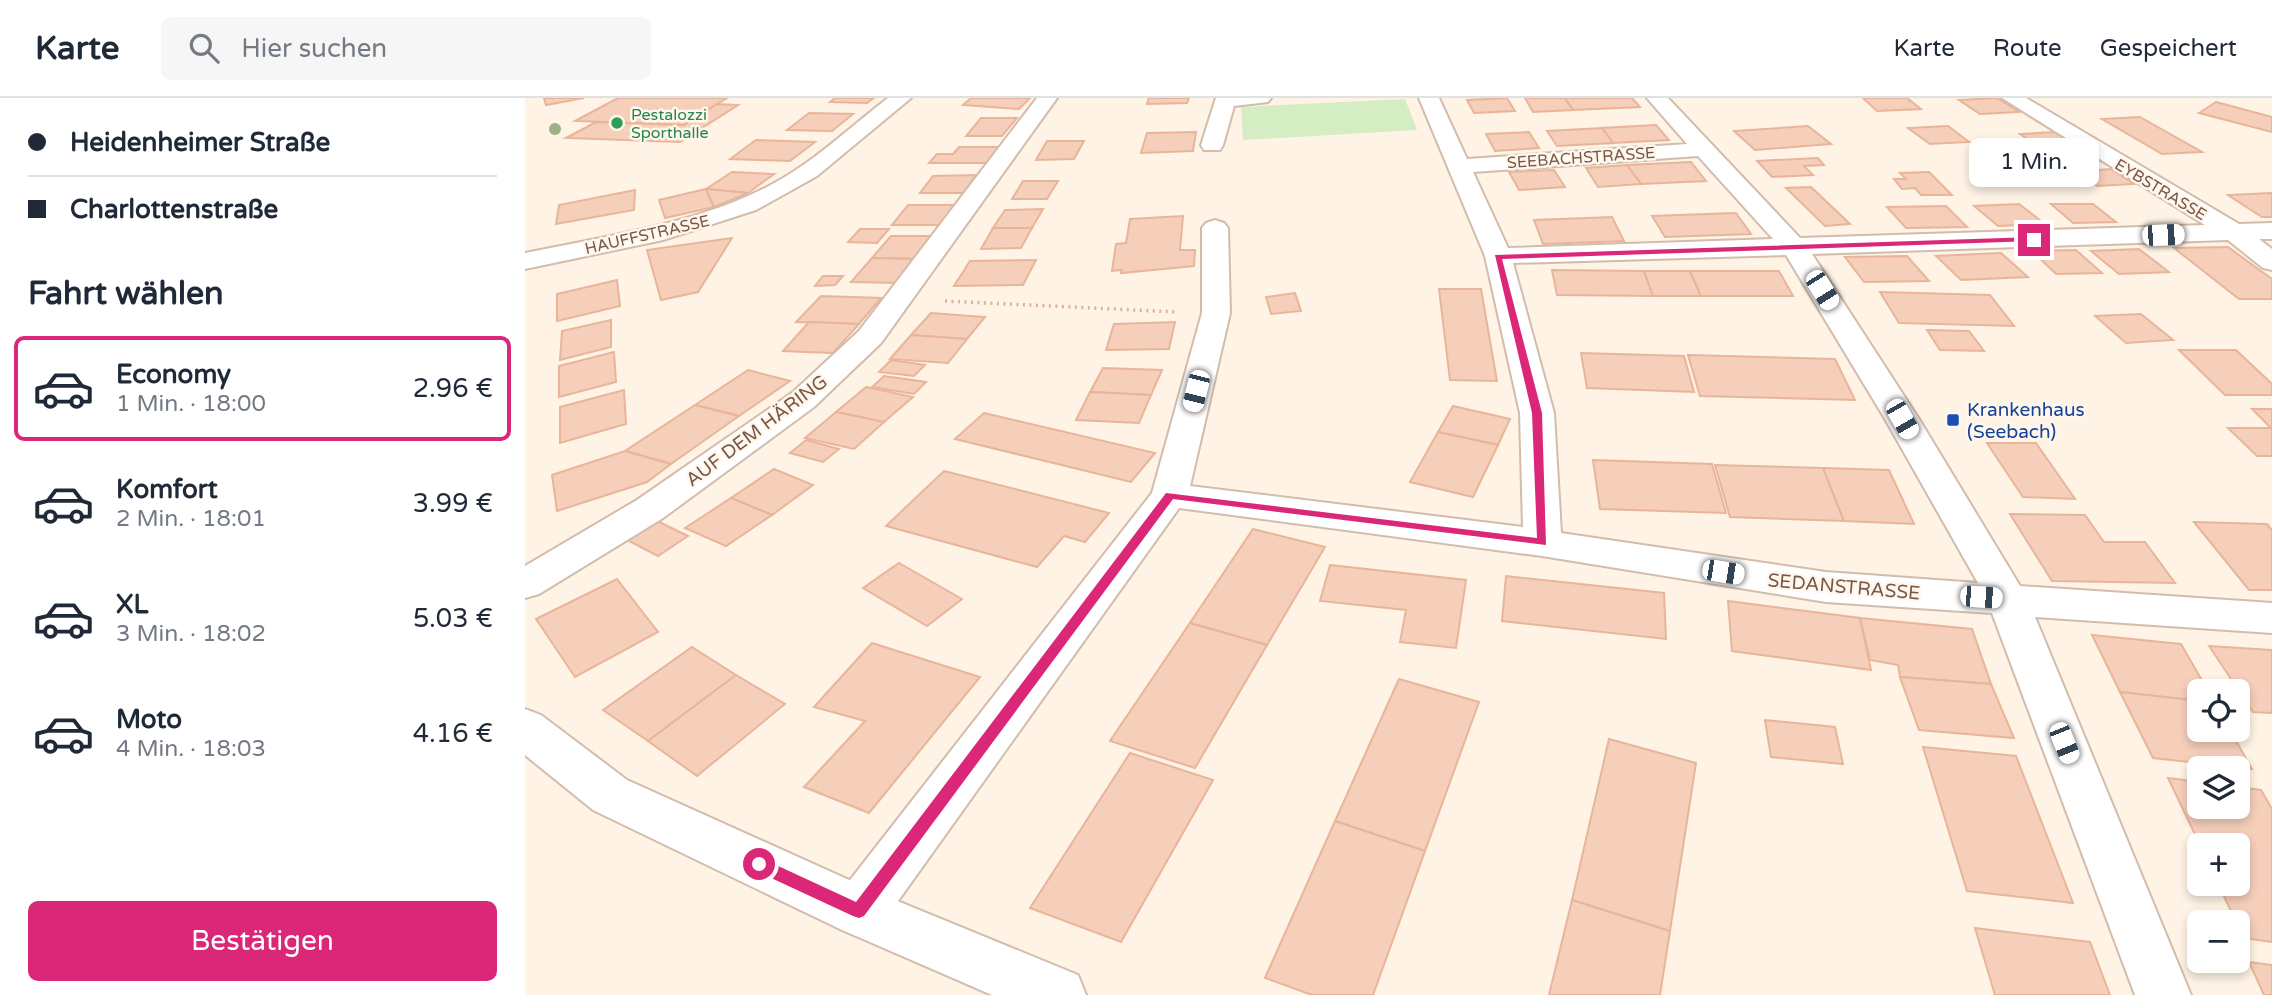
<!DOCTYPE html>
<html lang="de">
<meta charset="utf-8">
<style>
body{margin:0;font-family:"Varela Round",sans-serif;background:#f6f6f7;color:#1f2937;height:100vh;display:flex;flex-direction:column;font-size:26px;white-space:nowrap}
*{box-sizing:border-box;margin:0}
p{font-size:23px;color:#747a83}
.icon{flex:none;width:38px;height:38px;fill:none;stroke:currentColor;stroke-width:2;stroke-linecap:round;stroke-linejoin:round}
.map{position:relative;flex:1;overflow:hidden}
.sheet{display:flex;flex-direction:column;background:#fff;width:525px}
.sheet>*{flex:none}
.guide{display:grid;align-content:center;height:154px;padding:0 28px;background:#fff}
.tools{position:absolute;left:1662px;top:581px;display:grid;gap:14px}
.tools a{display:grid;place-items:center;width:63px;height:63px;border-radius:10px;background:#fff;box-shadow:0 4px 10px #0003;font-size:35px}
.end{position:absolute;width:32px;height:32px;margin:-16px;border:9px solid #db2777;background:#fff;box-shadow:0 0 0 4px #fff}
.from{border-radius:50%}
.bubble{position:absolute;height:49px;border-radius:10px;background:#fff;box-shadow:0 4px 10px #0003;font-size:23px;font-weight:600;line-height:49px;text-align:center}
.car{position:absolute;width:21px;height:42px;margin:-21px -10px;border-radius:9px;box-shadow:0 0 5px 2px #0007;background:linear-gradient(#fff 24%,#345 0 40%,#fff 0 76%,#345 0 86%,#fff 0)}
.guide b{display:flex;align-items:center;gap:24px;height:66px;font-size:26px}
.guide b+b{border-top:2px solid #e0e1e3}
.guide i{width:18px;height:18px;background:#1f2937}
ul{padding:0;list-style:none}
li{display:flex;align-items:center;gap:21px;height:105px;margin:0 14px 10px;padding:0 14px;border:4px solid transparent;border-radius:10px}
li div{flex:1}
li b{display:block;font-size:26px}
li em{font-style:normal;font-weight:600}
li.current{border-color:#db2777}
li>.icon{width:63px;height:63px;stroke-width:1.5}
h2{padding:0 28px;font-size:32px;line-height:84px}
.primary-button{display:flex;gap:14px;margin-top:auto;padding:14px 28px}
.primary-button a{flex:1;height:80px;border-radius:10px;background:#db2777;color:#fff;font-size:28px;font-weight:600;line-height:80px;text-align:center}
header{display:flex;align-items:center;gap:42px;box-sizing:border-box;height:98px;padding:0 35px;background:#fff;border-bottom:2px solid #e0e1e3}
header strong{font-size:33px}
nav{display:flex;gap:38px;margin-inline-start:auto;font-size:24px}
.search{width:490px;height:63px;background:#f6f6f7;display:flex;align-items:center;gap:18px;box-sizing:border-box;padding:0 24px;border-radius:10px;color:#747a83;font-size:26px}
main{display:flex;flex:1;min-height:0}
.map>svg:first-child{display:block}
.green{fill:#d5edc2}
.building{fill:#f5cfba;stroke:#e9b59a;stroke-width:2}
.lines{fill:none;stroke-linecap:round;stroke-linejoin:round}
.minor-casing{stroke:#d3bcac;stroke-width:4}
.tertiary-casing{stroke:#d3bcac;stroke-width:4}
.path{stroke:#dab29d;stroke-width:3.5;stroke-dasharray:2 4.5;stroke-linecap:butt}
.minor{fill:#fff;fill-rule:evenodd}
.tertiary{fill:#fff;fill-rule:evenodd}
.tree{fill:#9fb088}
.route{fill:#db2777}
.leisure-dot{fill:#2e9e5b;stroke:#fff7ec;stroke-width:2.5}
.transit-dot{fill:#1a4fb4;stroke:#fff7ec;stroke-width:2.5}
.labels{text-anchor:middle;stroke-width:5;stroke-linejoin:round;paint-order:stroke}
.far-leisure-label{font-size:16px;fill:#27864d;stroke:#fff7ec;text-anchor:start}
.far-street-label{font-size:16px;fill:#795748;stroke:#fff7ec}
.transit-label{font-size:19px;fill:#164399;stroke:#fff7ec;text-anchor:start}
.street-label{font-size:19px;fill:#795748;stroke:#fff7ec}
</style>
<header>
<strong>Karte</strong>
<div class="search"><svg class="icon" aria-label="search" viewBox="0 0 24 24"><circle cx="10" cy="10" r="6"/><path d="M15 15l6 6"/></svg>Hier suchen</div>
<nav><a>Karte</a><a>Route</a><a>Gespeichert</a></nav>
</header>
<main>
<section class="sheet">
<div class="guide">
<b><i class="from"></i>Heidenheimer Straße</b>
<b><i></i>Charlottenstraße</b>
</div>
<h2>Fahrt wählen</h2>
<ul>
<li class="current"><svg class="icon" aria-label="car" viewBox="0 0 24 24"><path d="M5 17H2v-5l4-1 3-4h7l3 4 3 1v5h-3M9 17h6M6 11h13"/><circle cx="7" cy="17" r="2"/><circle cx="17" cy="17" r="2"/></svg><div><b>Economy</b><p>1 Min. · 18:00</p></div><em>2.96 €</em></li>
<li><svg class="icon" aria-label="car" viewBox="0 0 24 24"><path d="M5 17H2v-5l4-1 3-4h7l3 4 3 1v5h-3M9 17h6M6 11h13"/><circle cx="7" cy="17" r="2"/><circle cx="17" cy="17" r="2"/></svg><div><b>Komfort</b><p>2 Min. · 18:01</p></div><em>3.99 €</em></li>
<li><svg class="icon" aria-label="car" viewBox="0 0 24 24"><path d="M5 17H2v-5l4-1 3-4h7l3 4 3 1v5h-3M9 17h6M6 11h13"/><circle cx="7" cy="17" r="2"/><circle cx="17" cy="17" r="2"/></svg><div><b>XL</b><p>3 Min. · 18:02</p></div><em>5.03 €</em></li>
<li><svg class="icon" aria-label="car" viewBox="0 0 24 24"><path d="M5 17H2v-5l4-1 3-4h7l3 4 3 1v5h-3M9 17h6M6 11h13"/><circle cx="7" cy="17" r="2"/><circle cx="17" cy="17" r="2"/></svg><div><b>Moto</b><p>4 Min. · 18:03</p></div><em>4.16 €</em></li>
</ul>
<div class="primary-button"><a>Bestätigen</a></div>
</section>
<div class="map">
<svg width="1747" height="897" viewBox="0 0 1747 897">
<rect width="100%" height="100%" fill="#fef3e5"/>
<polygon class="green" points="880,1 892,32 718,42 716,9"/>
<g class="building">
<polygon points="19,0 59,0 21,7"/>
<polygon points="93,0 202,0 159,27 50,23"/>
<polygon points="310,0 349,0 342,5 305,4"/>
<polygon points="446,0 505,0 494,11 438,7"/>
<polygon points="624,0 664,0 662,5 622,6"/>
<polygon points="982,0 990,13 949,15 942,2"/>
<polygon points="1000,0 1040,0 1048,12 1008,14"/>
<polygon points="1040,0 1107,0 1115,9 1048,12"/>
<polygon points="1338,0 1382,0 1396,11 1352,13"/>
<polygon points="1472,0 1494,14 1455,16 1434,2"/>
<polygon points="1691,4 1747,19 1747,34 1674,15"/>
<polygon points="192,6 213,7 155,44 41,40 71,24 159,27"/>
<polygon points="284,15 328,16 307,33 262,32"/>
<polygon points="1615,19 1677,54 1637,56 1577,21"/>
<polygon points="456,20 492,20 477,38 441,38"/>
<polygon points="1131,27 1144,42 1088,45 1077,30"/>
<polygon points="1283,28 1306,46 1230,52 1209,33"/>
<polygon points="1423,28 1444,44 1405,46 1383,30"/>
<polygon points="1077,30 1088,45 1032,48 1022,33"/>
<polygon points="671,34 668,53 616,55 622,35"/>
<polygon points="1004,34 1014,50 970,53 961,36"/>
<polygon points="1530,34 1552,48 1516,50 1495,36"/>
<polygon points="231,42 290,44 265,63 205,61"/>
<polygon points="522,43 559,43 549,61 511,62"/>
<polygon points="1552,48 1575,63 1538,65 1516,50"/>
<polygon points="434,49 475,49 462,65 404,65 412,56 428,56"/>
<polygon points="1293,60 1299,67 1279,68 1288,77 1247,79 1232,63"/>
<polygon points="1166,64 1181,83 1116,86 1102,67"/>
<polygon points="1102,67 1116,86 1073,89 1061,70"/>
<polygon points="1586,71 1609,86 1572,88 1549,74"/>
<polygon points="1029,72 1040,89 994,92 984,74"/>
<polygon points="207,74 249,76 223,95 181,91"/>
<polygon points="1404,74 1427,97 1396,97 1390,90 1377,91 1369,81 1381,81 1375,75"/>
<polygon points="451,77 438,95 395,95 408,78"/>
<polygon points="498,83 533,83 522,101 487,101"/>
<polygon points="1286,89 1325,126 1300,128 1261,90"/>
<polygon points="181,91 189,109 140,120 134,102"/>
<polygon points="181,91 223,95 189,109"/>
<polygon points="110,92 109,112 31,126 34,107"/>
<polygon points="1747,95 1747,119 1737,119 1703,97"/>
<polygon points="1494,106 1520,126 1473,128 1449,108"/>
<polygon points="1526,106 1568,106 1591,124 1548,125"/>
<polygon points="383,107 432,107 417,127 367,127"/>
<polygon points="1421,108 1442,129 1381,130 1362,109"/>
<polygon points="518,111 507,130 468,130 480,112"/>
<polygon points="1211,115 1226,136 1140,139 1127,118"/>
<polygon points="658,118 655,152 670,152 669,168 596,175 597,172 587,173 591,146 601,145 605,121"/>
<polygon points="1087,119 1099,143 1018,146 1009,122"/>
<polygon points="468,130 507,130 496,150 456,151"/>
<polygon points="335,131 364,131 352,145 323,144"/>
<polygon points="366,138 411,138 394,161 347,160"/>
<polygon points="207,140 173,194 136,202 122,152"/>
<polygon points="1703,149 1747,181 1747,201 1714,201 1649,150"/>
<polygon points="1614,151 1644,174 1594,176 1566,153"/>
<polygon points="1551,152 1577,175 1531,176 1507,153"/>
<polygon points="1476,155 1503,179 1436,182 1411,158"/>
<polygon points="1382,158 1404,183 1339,184 1320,159"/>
<polygon points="347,160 394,161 375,185 326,184"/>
<polygon points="511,162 498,187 429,188 445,163"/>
<polygon points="1027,172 1119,173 1128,198 1032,197"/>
<polygon points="1119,173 1165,173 1176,198 1128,198"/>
<polygon points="1165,173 1254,173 1268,198 1176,198"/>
<polygon points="298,178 318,178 310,187 290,188"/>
<polygon points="92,182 95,208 32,223 32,196"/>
<polygon points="914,191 956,191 972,283 925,282"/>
<polygon points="1355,194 1465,197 1489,228 1374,225"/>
<polygon points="770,195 776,213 746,216 741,199"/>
<polygon points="296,198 356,200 334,226 271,224"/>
<polygon points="406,215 460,219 442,241 386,237"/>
<polygon points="1616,216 1648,242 1601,245 1570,218"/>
<polygon points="86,222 86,249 35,262 37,233"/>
<polygon points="284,224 334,226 308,255 258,253"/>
<polygon points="650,224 644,251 581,252 589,226"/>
<polygon points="1402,232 1444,233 1459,253 1415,252"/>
<polygon points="386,237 442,241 423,265 365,261"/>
<polygon points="1654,252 1711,252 1747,286 1747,297 1700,297"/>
<polygon points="89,254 91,284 34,299 34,268"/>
<polygon points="1056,255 1159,258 1169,294 1062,290"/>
<polygon points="1163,257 1310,261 1330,302 1175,298"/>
<polygon points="366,262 400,267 389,278 354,274"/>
<polygon points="578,270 637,272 626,297 565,294"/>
<polygon points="223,272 265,283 214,318 170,307"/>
<polygon points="359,278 401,284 389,296 347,289"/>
<polygon points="341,289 388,299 359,324 311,314"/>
<polygon points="99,292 101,326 35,345 35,309"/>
<polygon points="565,294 626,297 614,325 551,322"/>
<polygon points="170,307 214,318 146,366 100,353"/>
<polygon points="928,308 985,321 973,347 913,334"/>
<polygon points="1727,311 1747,311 1747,358 1732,358 1703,330 1746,330"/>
<polygon points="311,314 359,324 329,351 280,340"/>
<polygon points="459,315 630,355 606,384 430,341"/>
<polygon points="913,334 973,347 948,399 885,384"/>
<polygon points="281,342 314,351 298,364 265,355"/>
<polygon points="1462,345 1511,345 1550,401 1498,399"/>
<polygon points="100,353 146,366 122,384 32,413 27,377"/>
<polygon points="1068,362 1187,366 1201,415 1075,411"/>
<polygon points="1190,367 1298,370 1319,423 1205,419"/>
<polygon points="1298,370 1364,372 1389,426 1319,423"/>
<polygon points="249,371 288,387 247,417 206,400"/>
<polygon points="419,373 584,415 560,444 539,438 512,469 361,428"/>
<polygon points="206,400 247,417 201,448 160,430"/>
<polygon points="1485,416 1560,417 1579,444 1620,444 1650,485 1527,483"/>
<polygon points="132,423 163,438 133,458 102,442"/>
<polygon points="1669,424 1742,426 1747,432 1747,492 1724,492"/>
<polygon points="728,431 800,449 742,547 665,525"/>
<polygon points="374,465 437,501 402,528 338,490"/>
<polygon points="805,467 941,482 931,550 875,544 881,512 795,503"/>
<polygon points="981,478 1139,495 1141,541 977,523"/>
<polygon points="92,481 133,534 50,579 11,521"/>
<polygon points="1203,503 1335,520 1346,572 1207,553"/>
<polygon points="1335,520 1447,531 1466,586 1375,579 1373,567 1345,562"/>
<polygon points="665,525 742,547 670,670 585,643"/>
<polygon points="1567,537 1656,546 1683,593 1675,593 1675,603 1595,594"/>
<polygon points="347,545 455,579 344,715 279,689 340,623 289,609"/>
<polygon points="1684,548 1747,552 1747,615 1728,614"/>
<polygon points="167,549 211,577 123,643 78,612"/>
<polygon points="211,577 260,606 172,678 123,643"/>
<polygon points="1375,579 1466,586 1489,640 1394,632"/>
<polygon points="874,581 954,604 900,753 810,723"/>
<polygon points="1595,594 1675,603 1675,632 1705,632 1727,671 1628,660"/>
<polygon points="1240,622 1310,629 1318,666 1246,659"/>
<polygon points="1084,641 1171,665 1145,833 1047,802"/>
<polygon points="1398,649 1491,658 1548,805 1442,793"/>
<polygon points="605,655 688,682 596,844 505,810"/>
<polygon points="1643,680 1675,684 1675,709 1713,709 1713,689 1736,692 1747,711 1747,844 1719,840 1693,786 1713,786 1713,747 1675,747"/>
<polygon points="810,723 900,753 848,897 787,897 740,880"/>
<polygon points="1047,802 1145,833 1135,897 1024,897"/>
<polygon points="1450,830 1565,844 1585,897 1470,897"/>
<polygon points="1724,864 1747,867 1747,897 1739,897"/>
</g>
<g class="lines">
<g class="minor-casing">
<g id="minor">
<path d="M363,0H386L292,78L231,112L138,142L0,171V155C82,138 167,127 242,89C287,66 324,30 363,0Z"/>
<polygon points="512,0 532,0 356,245 289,309 138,420 14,496 0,500 0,468 112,402 267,295 334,233"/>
<polygon points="691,0 746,0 743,4 709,8 698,47 695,52 679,52 676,47"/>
<path d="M894,0H914L942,61L1162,46L1122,0H1143L1275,140L1680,127L1477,0H1501L1714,126L1747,125V141H1734L1747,151V172L1738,170L1703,142L1287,156L1394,321L1495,488L1747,505V535L1510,519L1666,897H1610L1467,515L1301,504L1017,458L654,410L353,831L334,839L315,831L307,813L315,795L627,395L677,215V130L681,125L690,122L699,125L703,130L705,215L665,388L998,429L995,315L960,158ZM1173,58L1248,141L983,150L948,74ZM1261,157L1360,321L1453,485L1301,474L1036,435L1029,315L988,165Z"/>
</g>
</g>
<g class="tertiary-casing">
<polygon id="tertiary" points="0,611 16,617 102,682 353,795 553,877 561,897 467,897 315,831 68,712 0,657"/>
</g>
<polyline class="path" points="420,203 652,214"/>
<use href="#minor" class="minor"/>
<use href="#tertiary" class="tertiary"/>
</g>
<circle class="tree" cx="30" cy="31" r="6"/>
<polygon class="route" points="1509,139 1511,143 977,161 1017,315 1021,447 648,401 339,818 334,820 328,818 229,772 227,766 229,761 234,759 331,804 641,395 1012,440 1007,315 970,157"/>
<circle class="leisure-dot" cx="92" cy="25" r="7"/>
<rect class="transit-dot" x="1421" y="315" width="14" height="14" rx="3.5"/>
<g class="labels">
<g class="far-leisure-label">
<text x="106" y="22">Pestalozzi<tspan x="106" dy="18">Sporthalle</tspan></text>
</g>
<g class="far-street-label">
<text transform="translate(1056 59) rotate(-4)" y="6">SEEBACHSTRASSE</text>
<text transform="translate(1636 91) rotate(31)" y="6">EYBSTRASSE</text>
<text transform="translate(122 136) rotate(-13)" y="6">HAUFFSTRASSE</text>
</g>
<g class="transit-label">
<text x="1442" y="318">Krankenhaus<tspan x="1442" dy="22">(Seebach)</tspan></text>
</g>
<g class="street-label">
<text transform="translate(231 332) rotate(-37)" y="7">AUF DEM HÄRING</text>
<text transform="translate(1319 488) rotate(5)" y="7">SEDANSTRASSE</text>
</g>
</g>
</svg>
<div class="tools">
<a><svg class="icon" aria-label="locate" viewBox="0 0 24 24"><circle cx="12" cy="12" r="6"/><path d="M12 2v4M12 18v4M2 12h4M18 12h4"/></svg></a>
<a><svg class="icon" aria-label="layers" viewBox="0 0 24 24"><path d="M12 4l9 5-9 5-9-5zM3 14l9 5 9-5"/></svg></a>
<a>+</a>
<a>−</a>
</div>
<i class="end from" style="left:234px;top:766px"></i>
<i class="end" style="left:1509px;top:142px"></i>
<div class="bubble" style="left:1444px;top:40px;width:130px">1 Min.</div>
<i class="car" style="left:1638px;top:137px;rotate:88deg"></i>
<i class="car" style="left:1297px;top:192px;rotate:148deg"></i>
<i class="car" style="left:671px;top:293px;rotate:194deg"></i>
<i class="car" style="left:1377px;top:321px;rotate:150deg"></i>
<i class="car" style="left:1198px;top:474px;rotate:99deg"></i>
<i class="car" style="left:1456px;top:499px;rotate:94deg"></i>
<i class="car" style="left:1539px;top:645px;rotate:158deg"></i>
</div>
</main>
